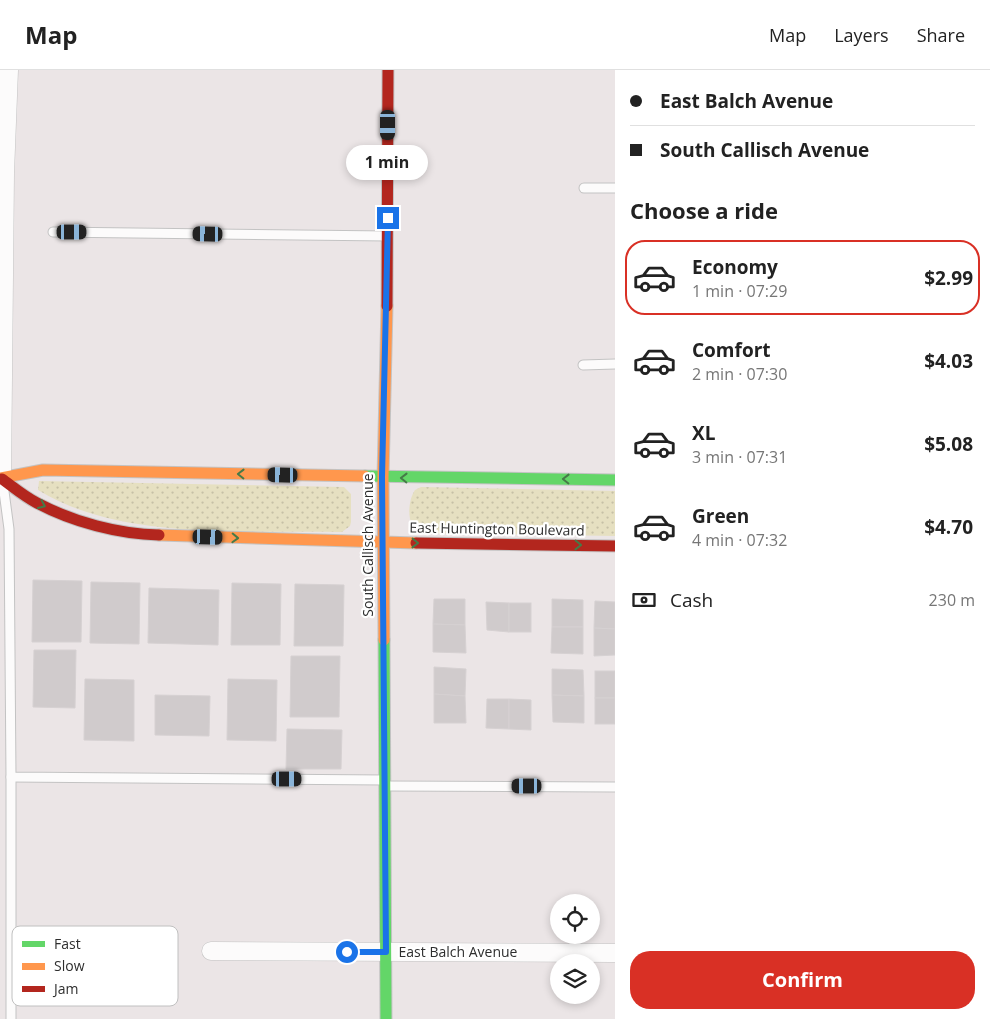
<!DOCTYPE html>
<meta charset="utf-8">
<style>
body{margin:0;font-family:"Open Sans",sans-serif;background:#f6f6f6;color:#222;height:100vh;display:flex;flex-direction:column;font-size:19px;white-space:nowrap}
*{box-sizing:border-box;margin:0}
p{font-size:16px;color:#767676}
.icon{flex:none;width:28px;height:28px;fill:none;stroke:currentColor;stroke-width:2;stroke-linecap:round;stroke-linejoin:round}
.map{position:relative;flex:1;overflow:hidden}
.drawer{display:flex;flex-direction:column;background:#fff;width:375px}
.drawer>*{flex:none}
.hud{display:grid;align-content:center;height:110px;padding:0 15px;background:#fff}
.fabs{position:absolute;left:550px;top:824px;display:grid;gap:10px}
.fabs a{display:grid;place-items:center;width:50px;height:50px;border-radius:50%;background:#fff;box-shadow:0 2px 8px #0003;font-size:25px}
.end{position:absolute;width:22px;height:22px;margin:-11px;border:6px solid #1a73e8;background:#fff;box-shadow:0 0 0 2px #fff}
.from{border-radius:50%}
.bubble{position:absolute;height:35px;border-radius:18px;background:#fff;box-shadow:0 2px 8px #0003;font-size:16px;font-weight:700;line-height:35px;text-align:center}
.car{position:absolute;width:15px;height:30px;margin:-15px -8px;border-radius:6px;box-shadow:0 0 4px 1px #0007;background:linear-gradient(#222 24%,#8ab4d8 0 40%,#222 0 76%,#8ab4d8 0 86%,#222 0)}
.hud b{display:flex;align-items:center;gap:18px;height:48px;font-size:19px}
.hud b+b{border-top:1px solid #e0e0e0}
.hud i{width:12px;height:12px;background:#222}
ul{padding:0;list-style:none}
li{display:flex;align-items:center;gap:15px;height:75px;margin:0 10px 8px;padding:0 5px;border:2px solid transparent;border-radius:20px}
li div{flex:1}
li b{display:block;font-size:19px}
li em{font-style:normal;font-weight:700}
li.active{border-color:#d93025}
li>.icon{width:45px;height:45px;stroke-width:1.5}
h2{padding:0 15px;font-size:22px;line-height:60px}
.pay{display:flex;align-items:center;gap:12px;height:55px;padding:0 15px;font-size:19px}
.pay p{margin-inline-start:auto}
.button{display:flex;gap:10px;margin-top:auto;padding:10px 15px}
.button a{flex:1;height:58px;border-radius:20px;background:#d93025;color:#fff;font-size:20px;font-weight:700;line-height:58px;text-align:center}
header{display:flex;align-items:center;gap:30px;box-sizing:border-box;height:70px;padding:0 25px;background:#fff;border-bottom:1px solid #e0e0e0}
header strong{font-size:24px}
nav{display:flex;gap:28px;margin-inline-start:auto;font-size:18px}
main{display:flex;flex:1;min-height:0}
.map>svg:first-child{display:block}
.grass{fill:url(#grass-dots)}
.building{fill:#d0cbcc;stroke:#d6d1d2}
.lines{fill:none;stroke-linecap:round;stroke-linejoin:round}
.lane-casing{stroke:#c3c3c3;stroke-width:11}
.street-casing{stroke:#c3c3c3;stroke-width:19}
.fast-casing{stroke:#c3c3c3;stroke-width:13}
.slow-casing{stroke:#c3c3c3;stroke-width:13}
.jam-casing{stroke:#c3c3c3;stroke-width:13}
.lane{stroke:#fcfbfb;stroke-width:9}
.street{stroke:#fcfbfb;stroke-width:18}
.fast{stroke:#63d668;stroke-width:11}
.slow{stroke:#ff974d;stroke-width:11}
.jam{stroke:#b3261e;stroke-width:11}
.oneway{stroke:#467a48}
.route{stroke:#1a73e8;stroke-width:6}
.labels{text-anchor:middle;stroke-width:4.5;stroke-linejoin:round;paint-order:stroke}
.street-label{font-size:14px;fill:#2e2e2e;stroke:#fff}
.key{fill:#fff;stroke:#c0c0c0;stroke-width:1}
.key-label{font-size:14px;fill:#2e2e2e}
</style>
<header>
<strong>Map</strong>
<nav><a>Map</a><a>Layers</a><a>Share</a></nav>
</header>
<main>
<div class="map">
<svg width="615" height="949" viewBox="0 0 615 949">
<defs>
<pattern id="grass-dots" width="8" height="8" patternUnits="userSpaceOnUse" patternTransform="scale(1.25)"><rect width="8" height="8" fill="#e6e0c1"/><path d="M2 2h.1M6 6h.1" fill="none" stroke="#c6c0a6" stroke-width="1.8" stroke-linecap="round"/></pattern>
</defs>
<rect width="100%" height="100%" fill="#ebe5e6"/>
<g class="grass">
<path d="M39,411L344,417L351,424V452L350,456L342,462C248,460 120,471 38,420Z"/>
<path d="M421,417L615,421V466L421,463C406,458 407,432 415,420Z"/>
</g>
<g class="building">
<polygon points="33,510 82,511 81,572 32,572"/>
<polygon points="91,512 140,513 139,574 90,573"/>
<polygon points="232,513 281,514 280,575 231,575"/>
<polygon points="295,514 344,515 343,576 294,576"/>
<polygon points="149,518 219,520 218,575 148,573"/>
<polygon points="434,529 465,529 465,555 433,554"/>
<polygon points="552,529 583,530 583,557 552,557"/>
<polygon points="595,531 615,532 615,559 594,558"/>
<polygon points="486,532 509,533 509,562 487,560"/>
<rect x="509" y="533" width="22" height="29"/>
<polygon points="433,554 465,555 466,583 433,582"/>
<polygon points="552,557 583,557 583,584 551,583"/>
<polygon points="594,558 615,559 615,585 594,586"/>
<polygon points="34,580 76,580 75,638 33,637"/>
<polygon points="291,586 340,586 339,647 290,647"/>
<polygon points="434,597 466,599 465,626 434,624"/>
<polygon points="552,599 583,600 584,626 552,625"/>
<rect x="595" y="601" width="20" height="27"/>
<polygon points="85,609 134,610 134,671 84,670"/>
<polygon points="228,609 277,610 276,671 227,670"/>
<polygon points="434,624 465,626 466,653 434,653"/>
<polygon points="155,625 210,626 209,666 155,665"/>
<polygon points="552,625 584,626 584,653 553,652"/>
<rect x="595" y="628" width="20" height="26"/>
<polygon points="487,629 509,629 509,659 486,658"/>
<polygon points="509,629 531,630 531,660 509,659"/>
<polygon points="287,659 342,660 341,699 286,699"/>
</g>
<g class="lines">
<g class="lane-casing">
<g id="lane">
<polyline points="584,118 615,118"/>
<polyline points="53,162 388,166"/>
<polyline points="583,295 615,294"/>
<polyline points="3,414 9,459 11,707 385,710"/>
<polyline points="386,716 615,717"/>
<polyline points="11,949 11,707"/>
</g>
</g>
<g class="street-casing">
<g id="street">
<polyline points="2,409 5,103 9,0"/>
<polyline points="211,881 615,883"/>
</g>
</g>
<g class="fast-casing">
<g id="fast">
<polyline points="365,406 615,410"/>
<polyline points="384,570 386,949"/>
</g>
</g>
<g class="slow-casing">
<g id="slow">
<polyline points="0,408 43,400 365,406"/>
<polyline points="159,465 416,473"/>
<polyline points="384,570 383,407 387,236"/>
</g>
</g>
<g class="jam-casing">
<g id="jam">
<polyline points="387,236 388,0"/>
<path d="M2,409C13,417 25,427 37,433C73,452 118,464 159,465"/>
<polyline points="416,473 615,476"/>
</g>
</g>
<use href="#lane" class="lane"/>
<use href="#street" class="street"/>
<use href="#fast" class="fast"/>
<use href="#slow" class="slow"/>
<use href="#jam" class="jam"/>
</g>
<defs><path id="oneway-chevron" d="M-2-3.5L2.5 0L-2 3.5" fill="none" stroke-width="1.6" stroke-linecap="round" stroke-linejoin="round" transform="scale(1.25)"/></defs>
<g class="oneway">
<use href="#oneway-chevron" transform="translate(241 404) rotate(-179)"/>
<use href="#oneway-chevron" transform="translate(404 408) rotate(-179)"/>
<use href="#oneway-chevron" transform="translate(566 409) rotate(-179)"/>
<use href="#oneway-chevron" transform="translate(42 435) rotate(24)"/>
<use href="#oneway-chevron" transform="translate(235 468) rotate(2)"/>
<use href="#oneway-chevron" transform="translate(415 473) rotate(1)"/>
<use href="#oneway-chevron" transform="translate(578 475) rotate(1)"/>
</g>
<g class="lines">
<polyline class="route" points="347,882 386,882 382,407 388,148"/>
</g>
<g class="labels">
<g class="street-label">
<text transform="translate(497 459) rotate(1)" y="5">East Huntington Boulevard</text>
<text transform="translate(368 475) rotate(-90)" y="5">South Callisch Avenue</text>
<text x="458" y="887">East Balch Avenue</text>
</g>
</g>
<rect x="12" y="856" width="166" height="80" rx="8" class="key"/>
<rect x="22" y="871" width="23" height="6" fill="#63d668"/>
<rect x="22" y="893" width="23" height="7" fill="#ff974d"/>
<rect x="22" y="916" width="23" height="6" fill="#b3261e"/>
<g class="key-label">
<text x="54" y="879">Fast</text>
<text x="54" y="901">Slow</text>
<text x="54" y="924">Jam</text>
</g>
</svg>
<div class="fabs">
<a><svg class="icon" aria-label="locate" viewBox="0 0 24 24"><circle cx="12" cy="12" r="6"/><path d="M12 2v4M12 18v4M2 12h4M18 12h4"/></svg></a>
<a><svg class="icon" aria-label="layers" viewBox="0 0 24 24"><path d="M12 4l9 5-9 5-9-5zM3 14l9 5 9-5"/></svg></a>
</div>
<i class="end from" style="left:347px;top:882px"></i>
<i class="end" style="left:388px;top:148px"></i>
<div class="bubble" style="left:346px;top:75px;width:82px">1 min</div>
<i class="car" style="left:388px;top:55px;rotate:180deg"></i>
<i class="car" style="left:72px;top:162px;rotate:90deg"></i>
<i class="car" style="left:208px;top:164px;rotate:271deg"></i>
<i class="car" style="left:283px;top:405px;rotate:271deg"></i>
<i class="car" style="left:208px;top:467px;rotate:92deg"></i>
<i class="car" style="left:287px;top:709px;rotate:90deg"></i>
<i class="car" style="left:527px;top:716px;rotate:270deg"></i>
</div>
<section class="drawer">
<div class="hud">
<b><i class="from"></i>East Balch Avenue</b>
<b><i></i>South Callisch Avenue</b>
</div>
<h2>Choose a ride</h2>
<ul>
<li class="active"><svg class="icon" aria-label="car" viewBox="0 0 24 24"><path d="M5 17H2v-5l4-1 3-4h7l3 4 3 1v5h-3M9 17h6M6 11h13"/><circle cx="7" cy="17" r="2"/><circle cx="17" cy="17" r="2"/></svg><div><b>Economy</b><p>1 min · 07:29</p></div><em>$2.99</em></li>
<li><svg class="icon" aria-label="car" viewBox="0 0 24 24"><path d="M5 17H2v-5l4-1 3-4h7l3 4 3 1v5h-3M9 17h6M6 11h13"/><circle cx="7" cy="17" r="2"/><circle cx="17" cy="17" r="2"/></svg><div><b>Comfort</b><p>2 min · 07:30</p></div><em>$4.03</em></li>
<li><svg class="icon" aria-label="car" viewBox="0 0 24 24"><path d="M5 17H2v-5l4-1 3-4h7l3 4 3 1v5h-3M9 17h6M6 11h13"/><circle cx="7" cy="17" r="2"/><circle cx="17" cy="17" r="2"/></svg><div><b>XL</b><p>3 min · 07:31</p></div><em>$5.08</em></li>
<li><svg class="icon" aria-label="car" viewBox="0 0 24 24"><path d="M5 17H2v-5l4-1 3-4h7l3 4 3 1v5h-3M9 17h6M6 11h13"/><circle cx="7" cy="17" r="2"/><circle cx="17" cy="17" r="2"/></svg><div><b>Green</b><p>4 min · 07:32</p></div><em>$4.70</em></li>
</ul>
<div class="pay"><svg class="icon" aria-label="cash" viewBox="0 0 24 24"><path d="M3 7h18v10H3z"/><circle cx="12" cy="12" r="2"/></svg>Cash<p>230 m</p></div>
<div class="button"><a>Confirm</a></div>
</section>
</main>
